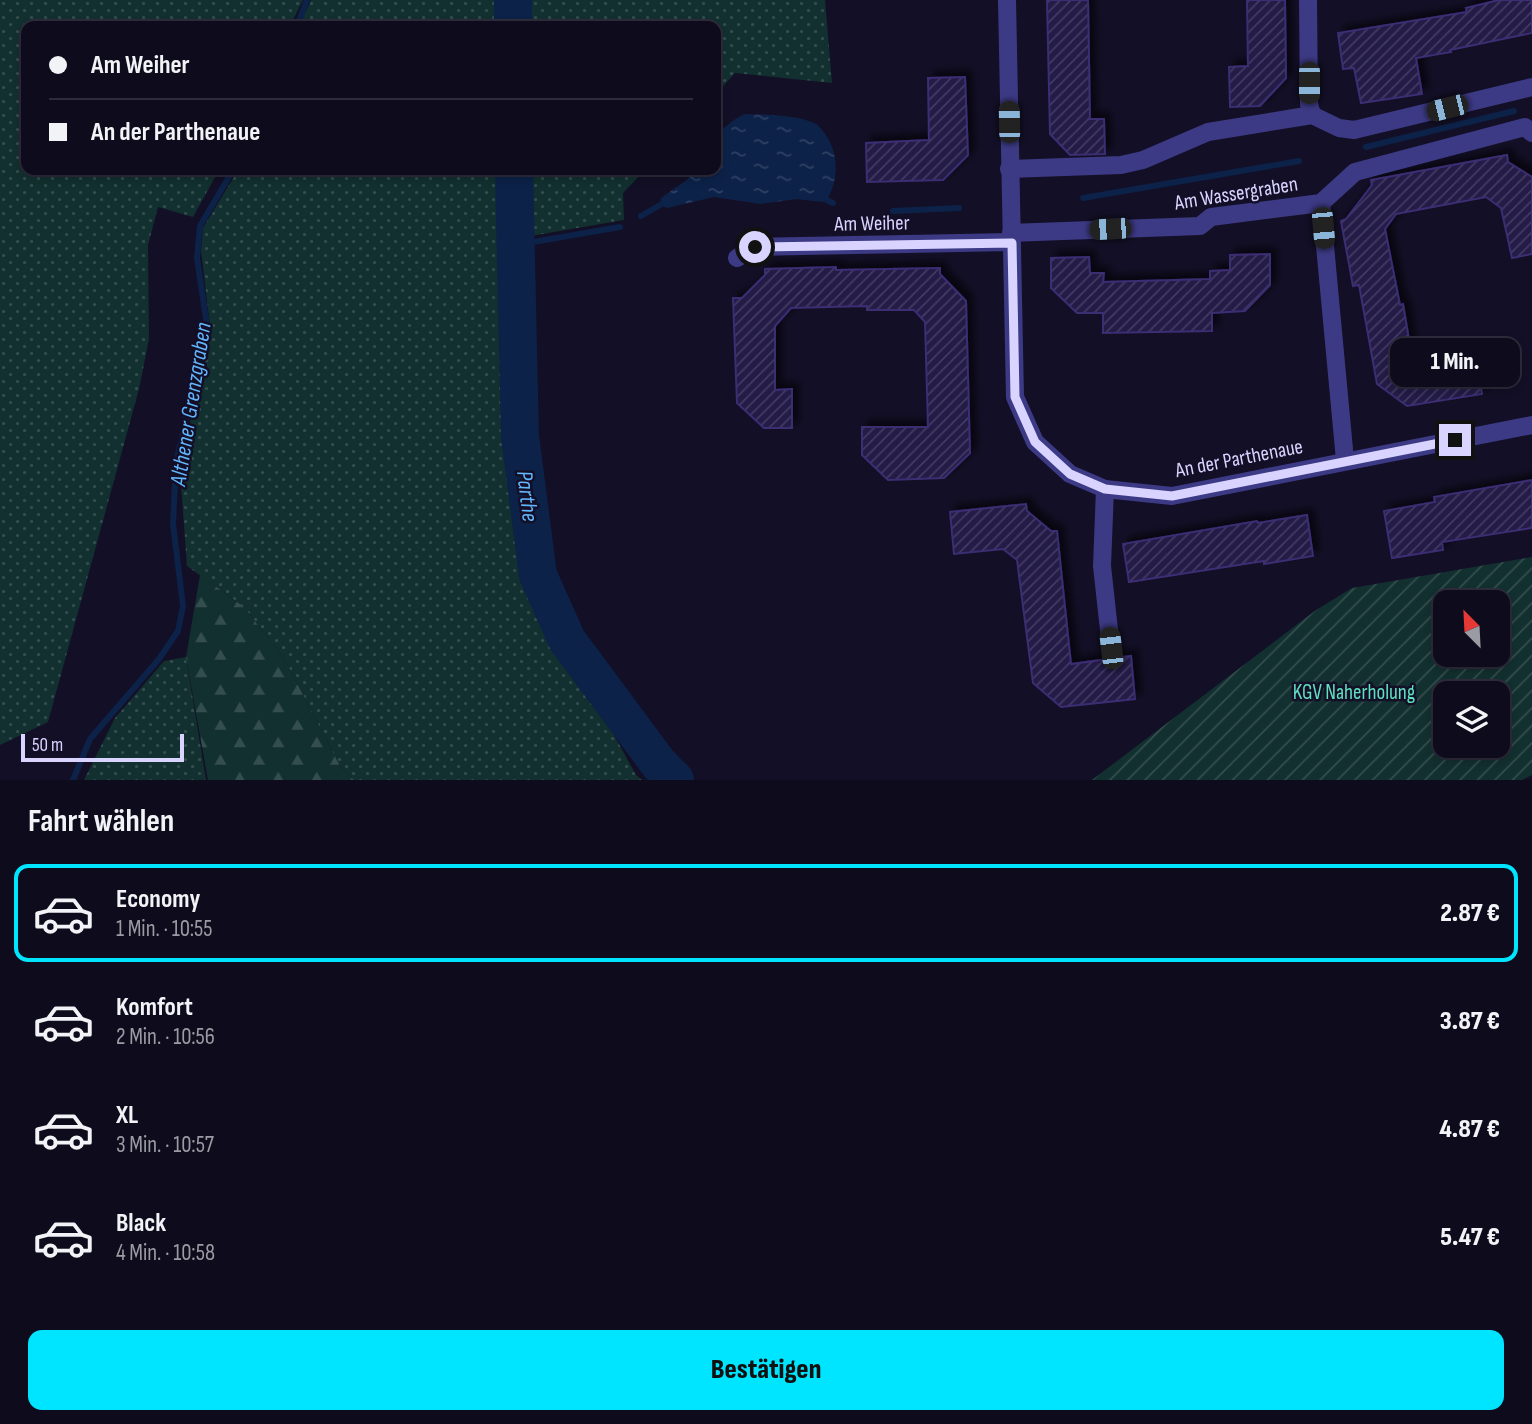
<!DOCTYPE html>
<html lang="de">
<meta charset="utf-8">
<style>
body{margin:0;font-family:"Sofia Sans Condensed",sans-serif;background:#171425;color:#f1f3f6;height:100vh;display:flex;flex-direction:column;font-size:26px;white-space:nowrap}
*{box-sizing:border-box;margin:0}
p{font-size:23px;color:#9b9ba3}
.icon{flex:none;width:38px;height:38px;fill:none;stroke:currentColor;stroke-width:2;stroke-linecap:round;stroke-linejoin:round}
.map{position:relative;height:780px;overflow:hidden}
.panel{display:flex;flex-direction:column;background:#0e0b1c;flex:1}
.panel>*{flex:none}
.banner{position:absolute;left:21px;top:21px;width:700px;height:154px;border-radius:14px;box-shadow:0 4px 10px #0003,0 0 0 2px #2e2b3b;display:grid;align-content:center;height:154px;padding:0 28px;background:#0e0b1c}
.needle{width:46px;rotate:336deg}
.buttons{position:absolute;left:1433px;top:590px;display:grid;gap:14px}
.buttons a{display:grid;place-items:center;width:77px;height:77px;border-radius:14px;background:#0e0b1c;box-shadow:0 4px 10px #0003,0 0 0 2px #2e2b3b;font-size:35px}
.scale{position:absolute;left:21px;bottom:18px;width:163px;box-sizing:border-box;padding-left:7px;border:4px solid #d9d4ff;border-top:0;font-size:19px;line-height:24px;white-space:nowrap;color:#d9d4ff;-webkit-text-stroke:5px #130f26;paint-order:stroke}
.end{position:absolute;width:32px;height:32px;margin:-16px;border:9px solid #d9d4ff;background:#111;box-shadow:0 0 0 4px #111}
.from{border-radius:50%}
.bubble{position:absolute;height:49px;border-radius:14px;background:#0e0b1c;box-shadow:0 4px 10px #0003,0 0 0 2px #2e2b3b;font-size:23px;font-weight:800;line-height:49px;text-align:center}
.car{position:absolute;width:21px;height:42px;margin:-21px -10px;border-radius:9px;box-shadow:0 0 5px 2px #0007;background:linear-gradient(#222 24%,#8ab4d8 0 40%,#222 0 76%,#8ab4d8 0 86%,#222 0)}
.banner b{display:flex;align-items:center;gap:24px;height:66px;font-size:26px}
.banner b+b{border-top:2px solid #2e2b3b}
.banner i{width:18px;height:18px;background:#f1f3f6}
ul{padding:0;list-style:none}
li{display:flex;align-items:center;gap:21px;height:98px;margin:0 14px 10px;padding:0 14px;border:4px solid transparent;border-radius:14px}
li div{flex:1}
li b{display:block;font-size:26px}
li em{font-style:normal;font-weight:800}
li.active{border-color:#00e5ff}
li>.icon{width:63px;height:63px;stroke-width:1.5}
h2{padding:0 28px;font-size:32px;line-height:84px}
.primary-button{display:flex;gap:14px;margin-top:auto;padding:14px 28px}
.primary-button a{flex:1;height:80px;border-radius:14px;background:#00e5ff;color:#111;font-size:28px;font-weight:800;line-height:80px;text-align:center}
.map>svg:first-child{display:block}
.grass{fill:url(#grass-dots)}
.forest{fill:url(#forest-firs)}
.garden{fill:url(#garden-furrows);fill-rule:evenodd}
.water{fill:url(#water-ripples)}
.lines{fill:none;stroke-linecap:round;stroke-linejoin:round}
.stream{stroke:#0c2248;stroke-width:6}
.river{stroke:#0c2248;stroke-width:38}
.building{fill:url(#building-hatch);stroke:#3b2d73;stroke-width:2;filter:url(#shadow)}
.minor{stroke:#3d3a85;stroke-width:18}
.route{stroke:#d9d4ff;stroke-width:9}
.labels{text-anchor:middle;stroke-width:5;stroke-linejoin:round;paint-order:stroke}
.street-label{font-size:21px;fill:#d9d4ff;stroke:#130f26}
.park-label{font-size:21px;fill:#5fe0c0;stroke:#130f26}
.water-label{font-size:23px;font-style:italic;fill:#62b6ff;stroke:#130f26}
</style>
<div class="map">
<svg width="1532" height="780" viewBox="0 0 1532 780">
<defs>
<pattern id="grass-dots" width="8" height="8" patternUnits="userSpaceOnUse" patternTransform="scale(1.75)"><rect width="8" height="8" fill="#12302f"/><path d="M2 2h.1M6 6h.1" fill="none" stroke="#344d4e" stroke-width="1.8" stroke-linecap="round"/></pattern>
<pattern id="forest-firs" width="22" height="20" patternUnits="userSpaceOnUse" patternTransform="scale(1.75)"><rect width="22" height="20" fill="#12302f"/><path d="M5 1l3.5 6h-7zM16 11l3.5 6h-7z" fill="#344d4e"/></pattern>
<pattern id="garden-furrows" width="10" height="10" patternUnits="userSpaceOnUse" patternTransform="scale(1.75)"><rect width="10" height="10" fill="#12302f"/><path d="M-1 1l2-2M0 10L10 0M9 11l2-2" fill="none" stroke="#344d4e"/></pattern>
<pattern id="water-ripples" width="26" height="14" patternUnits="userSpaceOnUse" patternTransform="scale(1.75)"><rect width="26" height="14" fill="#0c2248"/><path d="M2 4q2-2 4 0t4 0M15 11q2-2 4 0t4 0" fill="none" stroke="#2f4163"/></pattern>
<pattern id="building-hatch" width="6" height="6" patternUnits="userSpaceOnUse" patternTransform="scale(1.75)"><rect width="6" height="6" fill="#241b47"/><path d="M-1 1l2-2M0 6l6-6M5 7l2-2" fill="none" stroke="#433b63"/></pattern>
<filter id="shadow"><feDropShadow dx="6" dy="-6" stdDeviation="3.5" flood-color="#0009"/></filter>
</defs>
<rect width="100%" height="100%" fill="#130f26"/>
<g class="grass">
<polygon points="0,0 303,0 290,26 26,26 26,170 219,170 193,217 158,207 148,245 149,339 139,389 48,722 0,745"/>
<polygon points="311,0 504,0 504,26 299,26"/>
<polygon points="523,0 825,0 832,83 735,73 716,94 716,26 523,26"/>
<polygon points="238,170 503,170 502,303 510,449 532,567 543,599 568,651 636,775 642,780 354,780 340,766 285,660 244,607 187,566 180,471 210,326 201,251 203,228"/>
<polygon points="524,170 645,170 623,193 624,220 525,237"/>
<polygon points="186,657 206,780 84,780 115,718 164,661"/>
</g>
<polygon class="forest" points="200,575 244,607 285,660 340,766 354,780 208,780 186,657"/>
<path class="garden" d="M1532,557V775L1522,780H1092L1316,610L1352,588ZM1446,602H1498V654H1446ZM1446,693H1498V746H1446Z"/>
<path class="water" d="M744,114C766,115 792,114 814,123C819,125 821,129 825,134C839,154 839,178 827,200L822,202L797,199L761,204L714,197L667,208L660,205L661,198L688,179L696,170H716C716,138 714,131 744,114Z"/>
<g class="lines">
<g class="stream">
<polyline points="297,26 307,0"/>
<polyline points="1366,147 1514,111"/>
<polyline points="1083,198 1299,161"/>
<polyline points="827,200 833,203"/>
<polyline points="893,211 959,208"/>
<polyline points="641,216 660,205"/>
<polyline points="516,245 620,227"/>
<polyline points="73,780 90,739 159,659 178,631 183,606 173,524 176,463 207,326 197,258 200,226 233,170"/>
</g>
<g class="river">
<polyline points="513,26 513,0"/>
<polyline points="514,170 520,436 538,575 567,640 659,764 675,780"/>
</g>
</g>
<g class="building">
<polygon points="1047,0 1088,0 1090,119 1104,119 1105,154 1070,155 1050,134"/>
<polygon points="1247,0 1285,0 1286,78 1260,106 1230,107 1229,67 1248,66"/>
<polygon points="1499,0 1532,0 1532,33 1450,50 1451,52 1416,58 1422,94 1361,103 1354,68 1343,69 1338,33 1467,12 1466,8"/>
<polygon points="965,77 968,155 943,180 867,182 866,143 929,140 928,78"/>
<polygon points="1507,155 1508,162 1532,177 1532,254 1512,258 1501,208 1486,197 1396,214 1385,229 1400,305 1403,304 1413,364 1476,354 1482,394 1407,406 1377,384 1359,285 1353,286 1341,221 1346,219 1372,185 1371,180"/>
<polygon points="1270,254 1270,285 1245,311 1212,313 1212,331 1103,333 1103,313 1077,313 1051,288 1051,258 1089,257 1090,273 1104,273 1103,282 1210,279 1210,271 1230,270 1230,255"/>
<polygon points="836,267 836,270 940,268 940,274 966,301 970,453 944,478 888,480 862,455 862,427 928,427 925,322 914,310 867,310 867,306 791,308 775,326 775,390 792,389 792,428 764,428 737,403 733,298 742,298 765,275 765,269"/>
<polygon points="1532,480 1532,528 1442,542 1443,550 1392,558 1384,511 1435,502 1434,497"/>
<polygon points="1026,504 1027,511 1051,531 1057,531 1071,664 1131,656 1135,699 1061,707 1033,683 1017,560 1003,549 954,554 950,512"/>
<polygon points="1307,515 1313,556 1264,564 1264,561 1129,582 1123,544 1257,521 1258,523"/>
</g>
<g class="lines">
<g class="minor">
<polyline points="1007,0 1015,397 1035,442 1070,474 1105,489 1172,496 1532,425"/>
<polyline points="1308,0 1309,104 1312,115"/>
<polyline points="1009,169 1121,165 1143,160 1208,132 1312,115 1339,128 1354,130 1532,87"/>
<polyline points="1321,203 1345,460"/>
<polyline points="1011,233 1200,226 1211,217 1321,203 1355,172 1525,127 1532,133"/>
<polyline points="737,258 755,247 1011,242"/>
<polyline points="1105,489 1102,566 1111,648"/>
</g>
</g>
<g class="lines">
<polyline class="route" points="755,247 1012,243 1015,397 1035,442 1070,474 1105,489 1172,496 1455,440"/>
</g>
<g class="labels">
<g class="street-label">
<text transform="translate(1236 193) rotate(-9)" y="7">Am Wassergraben</text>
<text transform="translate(872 223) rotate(-1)" y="7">Am Weiher</text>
<text transform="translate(1239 458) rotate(-11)" y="7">An der Parthenaue</text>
</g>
<g class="park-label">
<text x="1354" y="699">KGV Naherholung</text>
</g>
<g class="water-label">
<text transform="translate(190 404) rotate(-81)" y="8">Althener Grenzgraben</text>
<text transform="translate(528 496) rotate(83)" y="8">Parthe</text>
</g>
</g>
</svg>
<div class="buttons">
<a><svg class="needle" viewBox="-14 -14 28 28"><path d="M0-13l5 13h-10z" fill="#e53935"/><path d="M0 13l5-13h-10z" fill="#9b9ba3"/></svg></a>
<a><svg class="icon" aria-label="layers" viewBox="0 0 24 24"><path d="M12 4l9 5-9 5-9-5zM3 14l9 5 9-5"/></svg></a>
</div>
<div class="scale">50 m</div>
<i class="end from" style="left:755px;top:247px"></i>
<i class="end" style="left:1455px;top:440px"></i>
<div class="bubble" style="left:1390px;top:338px;width:130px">1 Min.</div>
<i class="car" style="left:1309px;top:83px;rotate:180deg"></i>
<i class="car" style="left:1447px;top:108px;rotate:256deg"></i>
<i class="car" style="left:1009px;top:122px;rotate:359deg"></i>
<i class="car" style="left:1323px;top:228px;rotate:175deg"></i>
<i class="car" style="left:1110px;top:229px;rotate:267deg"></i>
<i class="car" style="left:1111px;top:648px;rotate:353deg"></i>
<div class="banner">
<b><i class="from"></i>Am Weiher</b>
<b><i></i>An der Parthenaue</b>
</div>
</div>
<section class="panel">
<h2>Fahrt wählen</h2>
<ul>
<li class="active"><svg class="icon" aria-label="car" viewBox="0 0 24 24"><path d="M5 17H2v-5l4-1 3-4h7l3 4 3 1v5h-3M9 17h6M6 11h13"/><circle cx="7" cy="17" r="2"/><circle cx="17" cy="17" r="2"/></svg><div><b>Economy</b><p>1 Min. · 10:55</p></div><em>2.87 €</em></li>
<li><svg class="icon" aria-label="car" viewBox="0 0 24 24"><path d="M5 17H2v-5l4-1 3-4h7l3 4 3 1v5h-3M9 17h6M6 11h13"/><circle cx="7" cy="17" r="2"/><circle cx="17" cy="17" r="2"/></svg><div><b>Komfort</b><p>2 Min. · 10:56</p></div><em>3.87 €</em></li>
<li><svg class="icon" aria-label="car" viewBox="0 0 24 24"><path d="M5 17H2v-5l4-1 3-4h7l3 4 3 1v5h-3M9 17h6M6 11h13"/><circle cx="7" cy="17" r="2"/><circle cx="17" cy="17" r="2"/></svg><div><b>XL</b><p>3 Min. · 10:57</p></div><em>4.87 €</em></li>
<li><svg class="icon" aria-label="car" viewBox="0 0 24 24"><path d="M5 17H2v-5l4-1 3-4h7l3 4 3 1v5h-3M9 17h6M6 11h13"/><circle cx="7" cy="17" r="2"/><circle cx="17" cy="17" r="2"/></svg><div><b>Black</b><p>4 Min. · 10:58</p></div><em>5.47 €</em></li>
</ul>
<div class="primary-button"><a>Bestätigen</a></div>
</section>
